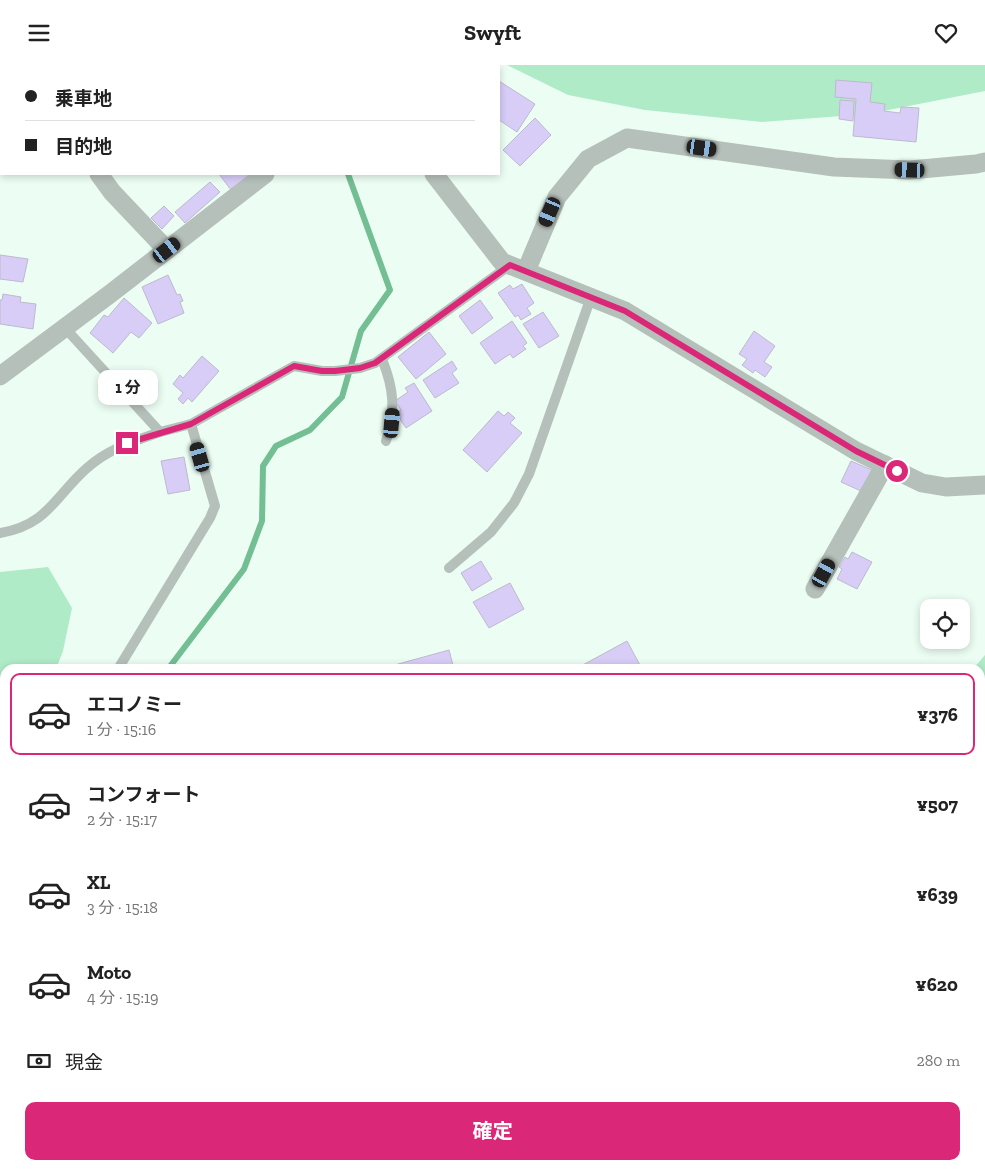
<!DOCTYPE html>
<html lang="ja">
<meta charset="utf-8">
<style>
body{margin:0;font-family:"Zilla Slab","Noto Sans JP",serif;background:#f6f6f6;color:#222;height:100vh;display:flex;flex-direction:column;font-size:19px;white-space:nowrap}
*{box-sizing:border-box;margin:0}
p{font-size:16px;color:#767676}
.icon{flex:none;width:28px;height:28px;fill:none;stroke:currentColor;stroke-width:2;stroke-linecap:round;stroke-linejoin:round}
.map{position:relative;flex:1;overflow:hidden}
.sheet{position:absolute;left:0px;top:599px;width:985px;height:506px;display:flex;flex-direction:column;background:#fff;border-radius:15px 15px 0 0;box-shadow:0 2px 8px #0003}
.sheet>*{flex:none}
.banner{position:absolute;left:0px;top:0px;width:500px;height:110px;box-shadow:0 2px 8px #0003;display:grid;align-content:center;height:110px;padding:0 25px;background:#fff}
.controls{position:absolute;left:920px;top:534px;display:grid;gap:10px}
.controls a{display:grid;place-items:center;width:50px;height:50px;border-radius:10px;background:#fff;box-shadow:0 2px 8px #0003;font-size:25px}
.end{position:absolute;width:22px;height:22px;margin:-11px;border:6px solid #db2777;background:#fff;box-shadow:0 0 0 2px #fff}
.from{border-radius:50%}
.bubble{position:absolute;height:35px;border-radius:10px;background:#fff;box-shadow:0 2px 8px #0003;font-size:16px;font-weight:700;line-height:35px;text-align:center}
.car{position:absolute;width:15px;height:30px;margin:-15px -8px;border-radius:6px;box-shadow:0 0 4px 1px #0007;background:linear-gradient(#222 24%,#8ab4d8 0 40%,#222 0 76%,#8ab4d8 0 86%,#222 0)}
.banner b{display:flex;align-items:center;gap:18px;height:48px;font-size:19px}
.banner b+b{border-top:1px solid #e0e0e0}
.banner i{width:12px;height:12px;background:#222}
ul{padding:9px 0 0;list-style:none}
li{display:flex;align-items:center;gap:15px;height:82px;margin:0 10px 8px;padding:0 15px;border:2px solid transparent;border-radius:10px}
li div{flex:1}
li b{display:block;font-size:19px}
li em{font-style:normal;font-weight:700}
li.on{border-color:#db2777}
li>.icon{width:45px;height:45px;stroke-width:1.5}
.pay{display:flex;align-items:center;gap:12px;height:55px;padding:0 25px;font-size:19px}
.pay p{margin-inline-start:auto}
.primary-button{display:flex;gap:10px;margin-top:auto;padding:10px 25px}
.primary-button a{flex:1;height:58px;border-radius:10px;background:#db2777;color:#fff;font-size:20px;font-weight:700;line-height:58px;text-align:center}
header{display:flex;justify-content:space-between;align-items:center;height:65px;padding:0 25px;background:#fff;font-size:22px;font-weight:700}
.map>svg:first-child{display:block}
.green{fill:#b0ebc7}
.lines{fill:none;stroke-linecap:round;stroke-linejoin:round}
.stream{stroke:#74be94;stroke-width:6}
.building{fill:#d8cdf7;stroke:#beb9ce}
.service{stroke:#b6c0ba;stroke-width:10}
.minor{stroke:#b6c0ba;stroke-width:19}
.route{stroke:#db2777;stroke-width:6}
</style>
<header><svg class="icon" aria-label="menu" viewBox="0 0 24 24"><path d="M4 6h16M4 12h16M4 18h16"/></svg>Swyft<svg class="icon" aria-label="heart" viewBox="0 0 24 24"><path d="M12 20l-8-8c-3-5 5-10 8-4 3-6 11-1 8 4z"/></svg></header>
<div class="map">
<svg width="985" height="1104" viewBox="0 0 985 1104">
<rect width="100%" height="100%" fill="#ecfef3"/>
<g class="green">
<polygon points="507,0 985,0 985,26 868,49 762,57 645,45 568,30"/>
<polygon points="48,502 72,543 63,586 56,604 5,604 5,703 0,707 0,507"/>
<polygon points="985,590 985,962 980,960 980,604 973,604"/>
<polygon points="985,1079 985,1104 829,1104 844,1100 980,1100 980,1080"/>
</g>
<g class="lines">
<g class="stream">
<polyline points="346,0 347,1"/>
<polyline points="168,604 244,504 262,456 263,401 276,381 310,365 342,332 361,266 390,225 348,109"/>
<polyline points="980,758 985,752"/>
<polyline points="0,829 5,822"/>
</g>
</g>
<g class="building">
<polygon points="836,15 872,18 870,37 885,39 884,46 900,48 901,42 919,43 916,77 853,71 856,34 835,32"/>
<polygon points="499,16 535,39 517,67 499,55"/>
<polygon points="840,35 854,36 853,56 839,54"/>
<polygon points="535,53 551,70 520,101 503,85"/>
<polygon points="219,109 252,109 231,125"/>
<polygon points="210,117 220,127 185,158 175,147"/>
<polygon points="164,141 174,151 162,164 151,153"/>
<polygon points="0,190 28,194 23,217 0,214"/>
<polygon points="168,210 177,230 180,229 183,236 180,237 184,248 158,259 142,222"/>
<polygon points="522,219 534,238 527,243 531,249 521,255 518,250 515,252 498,228 510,220 513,224"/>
<polygon points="3,229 21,232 20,237 36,239 33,264 0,259 0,235 2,235"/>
<polygon points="124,233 152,258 139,273 131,267 113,288 90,268 104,250 108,252"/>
<polygon points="480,235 493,253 472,269 459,251"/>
<polygon points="543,247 559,271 539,283 523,259"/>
<polygon points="512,256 527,278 523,281 526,284 513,293 510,289 495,299 480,278"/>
<polygon points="754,266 775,281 764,297 772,302 765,312 755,305 753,308 742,300 747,294 739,289"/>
<polygon points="429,267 446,289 416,314 398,292"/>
<polygon points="202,291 219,306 192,337 188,333 183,339 178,334 183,328 173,319 180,310 183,313"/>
<polygon points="452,296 457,304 452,308 459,318 435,333 423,315"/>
<polygon points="414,318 432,346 406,363 396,348 401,345 395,336 408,327 405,323"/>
<polygon points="498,346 504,351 508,347 515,353 510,358 522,368 487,407 463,385"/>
<polygon points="184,392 190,425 168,429 161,396"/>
<polygon points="851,396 872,405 861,426 841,417"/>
<polygon points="852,487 872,497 857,524 837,514 842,504 839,502 845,492 848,494"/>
<polygon points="481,496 492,514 472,526 461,508"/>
<polygon points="510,518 524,544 489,563 473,537"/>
<polygon points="627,576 641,602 580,604 579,602"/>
<polygon points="449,585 454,604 380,604"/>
</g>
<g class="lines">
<g class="service">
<polyline points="403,1 405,0"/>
<polyline points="65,263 160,367 191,359 215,441 210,453 118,604"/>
<path d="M382,294C394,324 396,345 386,376"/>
<polyline points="191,359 294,301 322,306 335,306 360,303 375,298 510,200"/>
<path d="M0,468C48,460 55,431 87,403C108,384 134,376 160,367"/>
<polyline points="449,503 491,467 514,438 529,409 591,232"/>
<polyline points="191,1100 194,1104"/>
<polyline points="322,1104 325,1100"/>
</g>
<g class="minor">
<polyline points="363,0 363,1"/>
<polyline points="84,1 85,0"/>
<polyline points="99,109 112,127 167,185"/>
<polyline points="434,109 502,197 625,246 856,386 922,418 946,422 985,420"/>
<polyline points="526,206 557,132 588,94 627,73 834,102 910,105 976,99 985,97"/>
<polyline points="0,311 110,229 265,109"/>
<polyline points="815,524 885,400"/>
<polyline points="0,1039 5,1038"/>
<polyline points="786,1104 805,1100"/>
<polyline points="869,1104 879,1100"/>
</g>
</g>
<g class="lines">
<polyline class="route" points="127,378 191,359 294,301 322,306 335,306 360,303 375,298 510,200 625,246 856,386 897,406"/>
</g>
</svg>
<div class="controls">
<a><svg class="icon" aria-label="locate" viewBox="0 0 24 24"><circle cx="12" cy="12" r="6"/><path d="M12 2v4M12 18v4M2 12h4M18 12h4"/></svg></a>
</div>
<i class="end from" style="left:897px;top:406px"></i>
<i class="end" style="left:127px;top:378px"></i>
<div class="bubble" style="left:98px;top:305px;width:60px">1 分</div>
<i class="car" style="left:702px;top:83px;rotate:98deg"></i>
<i class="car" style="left:910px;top:105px;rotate:272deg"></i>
<i class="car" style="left:550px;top:147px;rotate:203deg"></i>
<i class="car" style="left:167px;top:185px;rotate:52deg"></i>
<i class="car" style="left:392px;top:358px;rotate:5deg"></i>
<i class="car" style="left:200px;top:392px;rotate:344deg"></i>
<i class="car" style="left:824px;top:508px;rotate:29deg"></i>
<div class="banner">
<b><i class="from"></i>乗車地</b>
<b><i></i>目的地</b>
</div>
<section class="sheet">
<ul>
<li class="on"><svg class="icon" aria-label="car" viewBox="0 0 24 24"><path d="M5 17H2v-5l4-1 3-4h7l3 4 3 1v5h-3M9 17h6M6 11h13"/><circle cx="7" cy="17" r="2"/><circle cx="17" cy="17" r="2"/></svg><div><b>エコノミー</b><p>1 分 · 15:16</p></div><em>¥376</em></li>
<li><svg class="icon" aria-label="car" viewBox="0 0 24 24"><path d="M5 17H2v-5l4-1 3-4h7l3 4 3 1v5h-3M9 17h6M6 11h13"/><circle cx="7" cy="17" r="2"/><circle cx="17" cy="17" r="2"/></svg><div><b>コンフォート</b><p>2 分 · 15:17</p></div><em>¥507</em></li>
<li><svg class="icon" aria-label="car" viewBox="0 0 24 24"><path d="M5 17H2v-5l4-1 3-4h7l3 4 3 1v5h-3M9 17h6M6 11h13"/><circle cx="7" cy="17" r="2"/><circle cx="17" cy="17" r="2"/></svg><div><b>XL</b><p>3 分 · 15:18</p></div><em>¥639</em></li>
<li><svg class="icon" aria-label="car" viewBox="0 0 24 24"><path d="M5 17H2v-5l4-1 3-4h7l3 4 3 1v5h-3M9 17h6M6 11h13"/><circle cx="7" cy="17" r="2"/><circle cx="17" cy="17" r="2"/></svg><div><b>Moto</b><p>4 分 · 15:19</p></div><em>¥620</em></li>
</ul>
<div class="pay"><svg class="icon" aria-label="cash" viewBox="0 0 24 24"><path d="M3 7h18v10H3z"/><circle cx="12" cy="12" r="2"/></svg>現金<p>280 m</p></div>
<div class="primary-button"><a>確定</a></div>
</section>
</div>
